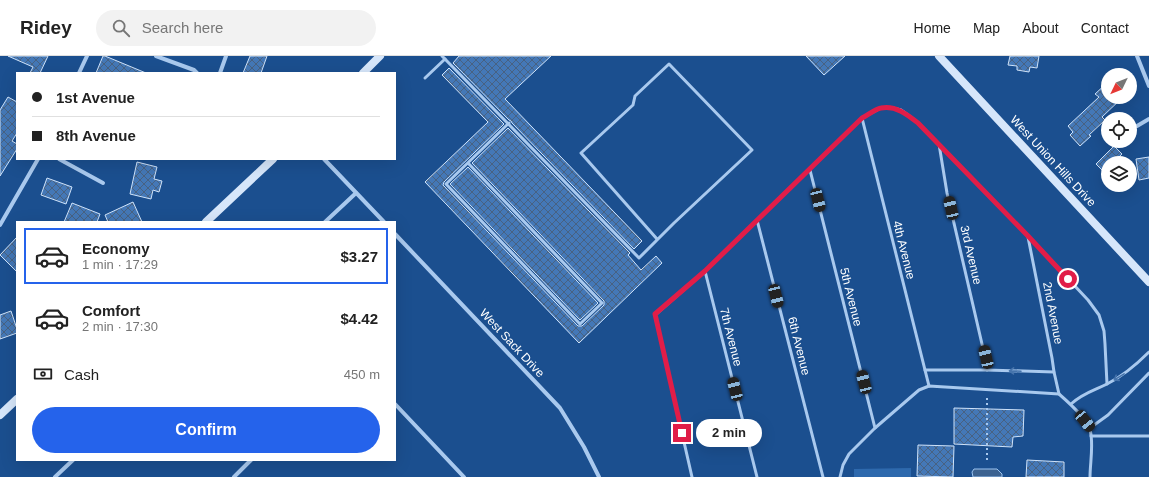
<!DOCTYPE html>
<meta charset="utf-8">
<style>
body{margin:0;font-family:Helvetica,sans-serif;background:#f2f2f2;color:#222;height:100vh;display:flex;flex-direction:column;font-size:15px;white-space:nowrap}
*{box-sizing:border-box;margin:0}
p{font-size:13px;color:#767676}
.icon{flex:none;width:22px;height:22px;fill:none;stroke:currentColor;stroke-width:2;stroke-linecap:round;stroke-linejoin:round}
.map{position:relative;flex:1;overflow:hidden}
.drawer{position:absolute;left:16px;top:165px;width:380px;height:240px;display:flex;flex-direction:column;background:#fff;border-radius:0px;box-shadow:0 4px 16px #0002}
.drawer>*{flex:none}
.banner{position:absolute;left:16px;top:16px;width:380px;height:88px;border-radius:0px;box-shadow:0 4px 16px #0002;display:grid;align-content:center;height:88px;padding:0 16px;background:#fff}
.needle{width:26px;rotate:227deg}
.controls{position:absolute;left:1101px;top:12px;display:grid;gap:8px}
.controls a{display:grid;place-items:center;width:36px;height:36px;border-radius:50%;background:#fff;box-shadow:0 4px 16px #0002;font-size:20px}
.end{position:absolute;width:18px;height:18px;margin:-9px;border:5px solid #e11d48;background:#fff;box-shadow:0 0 0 2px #fff}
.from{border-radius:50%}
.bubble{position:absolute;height:28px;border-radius:14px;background:#fff;box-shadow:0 4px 16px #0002;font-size:13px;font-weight:700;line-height:28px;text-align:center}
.car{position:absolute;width:12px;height:24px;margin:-12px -6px;border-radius:5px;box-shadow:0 0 3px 1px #0007;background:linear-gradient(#222 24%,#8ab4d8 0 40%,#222 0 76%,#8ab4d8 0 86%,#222 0)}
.banner b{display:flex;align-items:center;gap:14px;height:38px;font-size:15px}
.banner b+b{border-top:1px solid #e0e0e0}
.banner i{width:10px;height:10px;background:#222}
ul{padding:7px 0 0;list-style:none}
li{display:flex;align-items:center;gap:12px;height:56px;margin:0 8px 6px;padding:0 8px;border:2px solid transparent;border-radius:0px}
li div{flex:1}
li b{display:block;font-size:15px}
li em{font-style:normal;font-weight:700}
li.current{border-color:#2563eb}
li>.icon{width:36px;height:36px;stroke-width:1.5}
.pay{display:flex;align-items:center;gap:10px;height:44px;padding:0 16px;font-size:15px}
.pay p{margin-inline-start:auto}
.action{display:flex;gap:8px;margin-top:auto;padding:8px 16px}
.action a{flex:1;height:46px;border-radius:24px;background:#2563eb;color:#fff;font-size:16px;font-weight:700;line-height:46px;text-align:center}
header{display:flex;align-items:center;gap:24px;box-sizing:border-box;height:56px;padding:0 20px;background:#fff;border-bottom:1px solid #e0e0e0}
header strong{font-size:19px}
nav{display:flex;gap:22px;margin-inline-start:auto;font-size:14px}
.search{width:280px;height:36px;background:#f2f2f2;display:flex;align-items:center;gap:10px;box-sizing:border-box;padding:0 14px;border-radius:22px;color:#767676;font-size:15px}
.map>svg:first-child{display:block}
.garden{fill:#2e69ad}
.water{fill:#3c6290;stroke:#9cc4f0}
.building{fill:url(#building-cross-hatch);stroke:#cfe3fa}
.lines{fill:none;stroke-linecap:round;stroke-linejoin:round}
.path{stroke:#a9c9ee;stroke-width:2;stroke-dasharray:2 3;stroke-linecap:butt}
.lane{stroke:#a9c9ee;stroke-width:3}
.street{stroke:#a9c9ee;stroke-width:4}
.secondary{stroke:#d6e6fa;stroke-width:8}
.oneway{stroke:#4674ac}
.route{stroke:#e11d48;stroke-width:5}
.labels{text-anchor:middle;stroke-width:3;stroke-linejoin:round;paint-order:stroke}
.street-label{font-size:12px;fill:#fff;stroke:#1b4f8f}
</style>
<header>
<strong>Ridey</strong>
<div class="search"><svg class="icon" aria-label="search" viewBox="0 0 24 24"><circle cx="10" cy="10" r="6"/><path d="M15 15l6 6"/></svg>Search here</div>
<nav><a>Home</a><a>Map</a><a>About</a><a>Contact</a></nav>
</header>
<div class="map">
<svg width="1149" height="421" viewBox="0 0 1149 421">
<defs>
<pattern id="building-cross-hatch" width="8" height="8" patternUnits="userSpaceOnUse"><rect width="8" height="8" fill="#4478b7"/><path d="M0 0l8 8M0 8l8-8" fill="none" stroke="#486282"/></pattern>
</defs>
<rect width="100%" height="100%" fill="#1b4f8f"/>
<polygon class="garden" points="911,412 911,421 854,421 854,413"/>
<polygon class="water" points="974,413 997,413 1002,418 1002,421 973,421 972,416"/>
<g class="building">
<polygon points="8,0 48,0 40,17 30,17 33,11"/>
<polygon points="103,0 105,0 146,17 96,17"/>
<polygon points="250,0 267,0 261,17 243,17"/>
<polygon points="459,0 551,0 505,43 642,185 634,193 512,67 511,65 509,64 453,7"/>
<polygon points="806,0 845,0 824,19"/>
<polygon points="1010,0 1039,0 1037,12 1030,11 1029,16 1017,14 1017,10 1008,9"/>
<polygon points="449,12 504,68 444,126 443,129 578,270 582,270 604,249 604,245 472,107 508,72 630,197 628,199 641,214 656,200 662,207 579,287 425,126 488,66 442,19"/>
<polygon points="1108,26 1108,41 1123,41 1102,61 1105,64 1089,79 1091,80 1080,90 1070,79 1073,76 1068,70 1099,41 1095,38"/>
<polygon points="8,41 17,46 17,77 12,85 17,88 17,93 0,120 0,54"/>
<polygon points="1114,90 1122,98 1113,107 1108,107 1108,120 1096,108"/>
<polygon points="1149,101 1149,122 1139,124 1136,103"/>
<polygon points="137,106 157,111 154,123 162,125 159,136 153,134 151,143 130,138"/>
<polygon points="468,111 598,247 580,264 450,128"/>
<polygon points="47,122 72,131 66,148 41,139"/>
<polygon points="133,146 142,166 108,166 105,159"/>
<polygon points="72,147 100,158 97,166 64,166"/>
<polygon points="17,181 17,216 0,199"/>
<polygon points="11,255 17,273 17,277 0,283 0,259"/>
<polygon points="954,352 1024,354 1023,380 1013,381 1012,391 954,388"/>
<polygon points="918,389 954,390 953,421 917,420"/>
<polygon points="1027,404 1064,406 1064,421 1026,421"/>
</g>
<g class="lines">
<polyline class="path" points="987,404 987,339"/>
<g class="lane">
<polyline points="442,0 639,202 674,167 752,94 669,8 635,40 633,49 581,97 657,183"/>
<polyline points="425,22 445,3"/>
<polyline points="862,62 929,330"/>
<polyline points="939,88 947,137 985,301 987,314"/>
<polyline points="468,107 602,247 580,268 446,128 509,67"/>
<polyline points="810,114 875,372"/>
<polyline points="757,164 823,421"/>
<polyline points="1028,181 1052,302 1054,316 1059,338"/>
<polyline points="705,215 757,421"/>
<polyline points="925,314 987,314 1054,316"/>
<path d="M1071,348C1083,337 1093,335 1107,328C1123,320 1136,309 1149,296"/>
<polyline points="1090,372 1108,359 1149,317"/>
<polyline points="1091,380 1149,380"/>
<polyline points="692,421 655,259 705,215 862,62 881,52 893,52 901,54 908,59 918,67 1028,180 1088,244 1099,259 1104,275 1105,288 1107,328"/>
<path d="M840,421L843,409L849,398L875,372L919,334L929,330L1059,338C1067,345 1088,364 1090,374C1094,387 1090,407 1090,421"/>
</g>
<g class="street">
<polyline points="156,0 194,14 197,17"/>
<polyline points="1137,0 1149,30"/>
<polyline points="79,17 87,0"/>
<polyline points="220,17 226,0"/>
<polyline points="1137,70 1149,63"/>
<polyline points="59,103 103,127"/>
<polyline points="324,103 384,166"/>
<polyline points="325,166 356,137"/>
<polyline points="0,169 38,103"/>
<polyline points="395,178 560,352 584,391 599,421"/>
<polyline points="395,348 464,421"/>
<polyline points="55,421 73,404"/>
<polyline points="234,421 251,404"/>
</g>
<g class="secondary">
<polyline points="939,0 1149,226"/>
<polyline points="363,17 380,0"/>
<polyline points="206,166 273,103"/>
<polyline points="0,359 17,343"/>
</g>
</g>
<defs><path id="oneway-shaft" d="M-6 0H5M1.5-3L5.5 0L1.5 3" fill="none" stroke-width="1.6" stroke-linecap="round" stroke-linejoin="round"/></defs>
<g class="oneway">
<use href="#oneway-shaft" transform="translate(1015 315) rotate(-178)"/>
<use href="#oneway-shaft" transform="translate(1119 321) rotate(149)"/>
</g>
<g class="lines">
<path class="route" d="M682,377L655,258L705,215L862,62C868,59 875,53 881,52C896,49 908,59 918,67L1028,180L1068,223"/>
</g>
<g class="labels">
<g class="street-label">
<text transform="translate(1053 105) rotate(47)" y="4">West Union Hills Drive</text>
<text transform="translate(904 194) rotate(76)" y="4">4th Avenue</text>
<text transform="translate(971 199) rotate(77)" y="4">3rd Avenue</text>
<text transform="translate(851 241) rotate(76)" y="4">5th Avenue</text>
<text transform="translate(1053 257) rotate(79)" y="4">2nd Avenue</text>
<text transform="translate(731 281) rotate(76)" y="4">7th Avenue</text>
<text transform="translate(512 287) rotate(47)" y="4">West Sack Drive</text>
<text transform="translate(799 290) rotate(76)" y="4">6th Avenue</text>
</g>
</g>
</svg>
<div class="controls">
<a><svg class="needle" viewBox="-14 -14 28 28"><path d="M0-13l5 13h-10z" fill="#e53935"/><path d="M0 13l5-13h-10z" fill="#767676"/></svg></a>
<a><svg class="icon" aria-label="locate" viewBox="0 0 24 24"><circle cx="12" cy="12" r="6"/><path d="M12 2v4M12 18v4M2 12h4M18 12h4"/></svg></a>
<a><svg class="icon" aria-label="layers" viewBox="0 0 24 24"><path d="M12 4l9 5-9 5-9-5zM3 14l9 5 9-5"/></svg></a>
</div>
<i class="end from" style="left:1068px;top:223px"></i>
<i class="end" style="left:682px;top:377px"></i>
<div class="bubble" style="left:696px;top:363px;width:66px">2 min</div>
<i class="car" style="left:818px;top:144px;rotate:166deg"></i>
<i class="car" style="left:951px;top:152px;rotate:347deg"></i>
<i class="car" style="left:776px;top:240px;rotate:166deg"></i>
<i class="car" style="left:986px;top:301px;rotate:347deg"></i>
<i class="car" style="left:864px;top:326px;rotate:346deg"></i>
<i class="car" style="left:735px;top:333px;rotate:346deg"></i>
<i class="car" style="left:1085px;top:365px;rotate:141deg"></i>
<div class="banner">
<b><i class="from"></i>1st Avenue</b>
<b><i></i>8th Avenue</b>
</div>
<section class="drawer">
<ul>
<li class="current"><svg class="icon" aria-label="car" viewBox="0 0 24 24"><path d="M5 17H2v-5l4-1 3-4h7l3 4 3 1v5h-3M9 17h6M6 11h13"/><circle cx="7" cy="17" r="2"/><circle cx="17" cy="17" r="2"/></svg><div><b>Economy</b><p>1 min · 17:29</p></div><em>$3.27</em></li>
<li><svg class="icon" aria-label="car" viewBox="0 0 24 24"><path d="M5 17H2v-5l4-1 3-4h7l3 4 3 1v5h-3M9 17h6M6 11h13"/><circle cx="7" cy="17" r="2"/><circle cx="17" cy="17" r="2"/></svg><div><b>Comfort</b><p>2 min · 17:30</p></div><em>$4.42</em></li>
</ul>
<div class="pay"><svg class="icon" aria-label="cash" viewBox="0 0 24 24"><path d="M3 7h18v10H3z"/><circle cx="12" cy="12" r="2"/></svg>Cash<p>450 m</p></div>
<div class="action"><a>Confirm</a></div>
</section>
</div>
